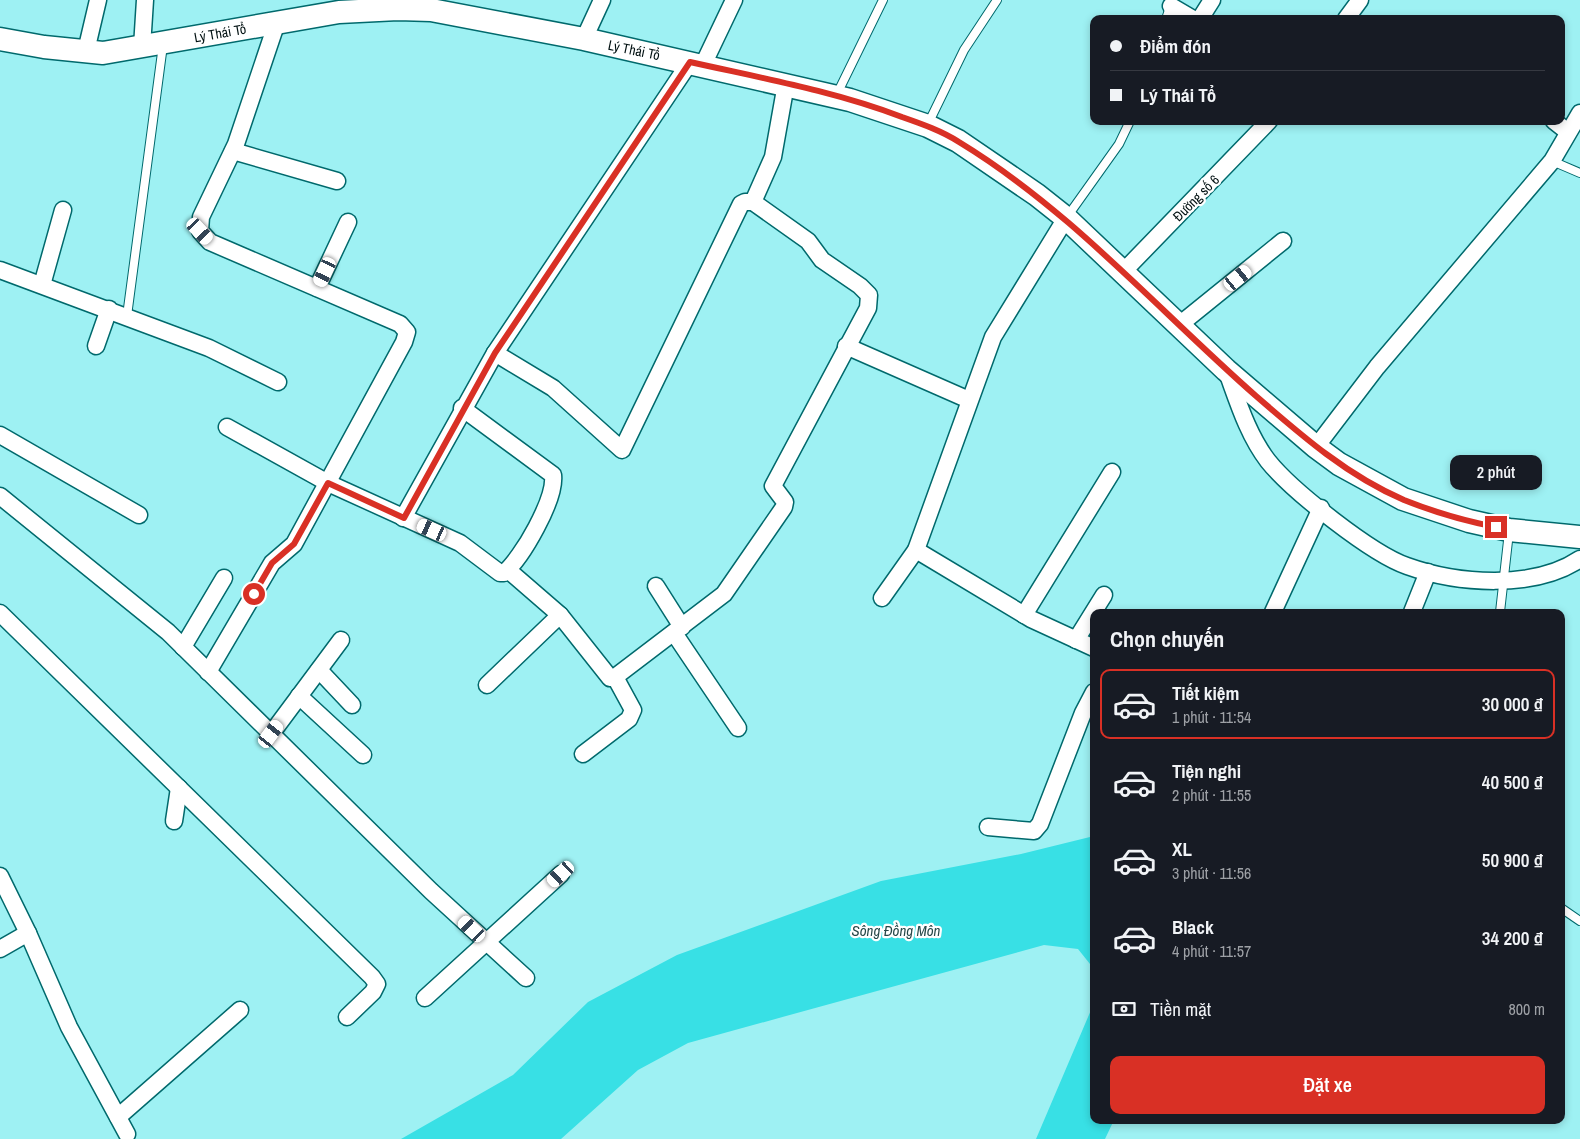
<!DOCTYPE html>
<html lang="vi">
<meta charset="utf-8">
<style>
body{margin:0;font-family:"Archivo Narrow",sans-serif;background:#20242c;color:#f1f3f6;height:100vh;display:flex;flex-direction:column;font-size:19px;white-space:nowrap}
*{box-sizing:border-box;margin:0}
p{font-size:16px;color:#9ea1a6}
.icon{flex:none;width:28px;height:28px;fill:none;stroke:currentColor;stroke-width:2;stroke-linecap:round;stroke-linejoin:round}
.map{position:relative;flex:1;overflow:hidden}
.sheet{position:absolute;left:1090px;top:609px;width:475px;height:515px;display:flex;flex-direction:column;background:#171b24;border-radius:10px;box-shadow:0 2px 8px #0003}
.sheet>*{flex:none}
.hud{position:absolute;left:1090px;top:15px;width:475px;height:110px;border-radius:10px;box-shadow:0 2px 8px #0003;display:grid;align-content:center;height:110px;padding:0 20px;background:#171b24}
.end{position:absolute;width:22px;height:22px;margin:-11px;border:6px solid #d93025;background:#fff;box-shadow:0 0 0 2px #fff}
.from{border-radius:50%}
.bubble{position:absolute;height:35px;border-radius:10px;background:#171b24;box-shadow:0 2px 8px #0003;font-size:16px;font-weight:600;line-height:35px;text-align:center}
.car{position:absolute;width:15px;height:30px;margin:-15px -8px;border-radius:6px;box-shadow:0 0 4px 1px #0007;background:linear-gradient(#fff 24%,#345 0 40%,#fff 0 76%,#345 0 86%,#fff 0)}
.hud b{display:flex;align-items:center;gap:18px;height:48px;font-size:19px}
.hud b+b{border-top:1px solid #363941}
.hud i{width:12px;height:12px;background:#f1f3f6}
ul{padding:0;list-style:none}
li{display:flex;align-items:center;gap:15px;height:70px;margin:0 10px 8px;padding:0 10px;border:2px solid transparent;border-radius:10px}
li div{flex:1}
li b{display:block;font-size:19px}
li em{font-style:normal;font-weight:600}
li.on{border-color:#d93025}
li>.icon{width:45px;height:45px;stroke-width:1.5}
h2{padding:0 20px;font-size:22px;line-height:60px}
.pay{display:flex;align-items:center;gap:12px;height:55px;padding:0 20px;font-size:19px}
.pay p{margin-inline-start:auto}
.action{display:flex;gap:10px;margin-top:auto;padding:10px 20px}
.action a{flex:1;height:58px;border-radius:10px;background:#d93025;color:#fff;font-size:20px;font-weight:600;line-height:58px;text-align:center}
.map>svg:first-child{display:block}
.water{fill:#38e0e5}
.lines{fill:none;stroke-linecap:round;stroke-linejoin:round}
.service-casing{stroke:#00696c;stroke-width:10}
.minor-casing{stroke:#00696c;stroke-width:19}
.secondary-casing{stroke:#00696c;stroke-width:25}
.service{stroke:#fff;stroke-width:8}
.minor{stroke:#fff;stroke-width:16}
.secondary{stroke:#fff;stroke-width:22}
.route{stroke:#d93025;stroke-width:6}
.labels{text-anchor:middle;stroke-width:4.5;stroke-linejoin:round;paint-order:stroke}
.street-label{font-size:14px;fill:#001011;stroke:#fff}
.water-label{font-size:15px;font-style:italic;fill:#274849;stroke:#fff}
</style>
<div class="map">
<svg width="1580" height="1139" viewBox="0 0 1580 1139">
<rect width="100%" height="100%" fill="#9ef1f3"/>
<g class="water">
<polygon points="1094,836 1094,969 1078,949 1044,945 688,1043 638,1070 561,1139 401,1139 513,1075 588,1002 677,955 881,881 1021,854"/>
<polygon points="1094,1003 1094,1120 1114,1120 1105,1139 1036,1139"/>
</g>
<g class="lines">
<g class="service-casing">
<g id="service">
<polyline points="1166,19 1171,4"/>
<polyline points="837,94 883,0"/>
<polyline points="928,124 964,50 997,0"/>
<polyline points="1552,161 1580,173"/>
<polyline points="1067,217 1119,144 1130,121"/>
<polyline points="127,316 163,45"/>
<polyline points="1500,612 1509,532"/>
<polyline points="1561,908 1580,921"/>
</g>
</g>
<g class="minor-casing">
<g id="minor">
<polyline points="1171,6 1193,19"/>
<polyline points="1200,19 1212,0"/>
<polyline points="1346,19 1360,0"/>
<polyline points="584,39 602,0"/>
<polyline points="142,47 145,0"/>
<polyline points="86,51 98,0"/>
<polyline points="703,65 734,0"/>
<polyline points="1554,121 1568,132"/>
<polyline points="233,151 337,181"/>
<polyline points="753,202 773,157 786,84"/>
<polyline points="0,270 209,348 278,382"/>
<polyline points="1122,273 1269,121"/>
<polyline points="42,285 63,210"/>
<polyline points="317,288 348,222"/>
<polyline points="1178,326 1283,241"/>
<polyline points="96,346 109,309"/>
<polyline points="846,346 969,400"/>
<polyline points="495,353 553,388 622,450 741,204 745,202 753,202 808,241 822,260 860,286 869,295 868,308 773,486 785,502 784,507 724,594 615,677 610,678 560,615 508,570"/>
<path d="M1227,372C1238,402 1248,435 1268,461C1292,491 1372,554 1407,566C1457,584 1534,590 1580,559"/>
<path d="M227,427L328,483L460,543L500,573H504C522,558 556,499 553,475L462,408"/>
<polyline points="0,435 139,515"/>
<polyline points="1316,447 1377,367 1552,161 1580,113"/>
<polyline points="0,496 168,632 431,891 526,978"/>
<polyline points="403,518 495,353 690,62"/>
<polyline points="916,550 1031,619 1094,648"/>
<polyline points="656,586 682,627"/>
<polyline points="882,598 916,550 993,337 1066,218"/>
<polyline points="1273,612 1321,508"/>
<polyline points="1412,612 1428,572"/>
<polyline points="0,613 372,977 377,984 373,992 347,1017"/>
<polyline points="1024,615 1112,472"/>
<polyline points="674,633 738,728"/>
<polyline points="1076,640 1104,595"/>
<polyline points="183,647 224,578"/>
<polyline points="319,670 352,705"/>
<polyline points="208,672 272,563 294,544 404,342 407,332 400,324 210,242 200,231 201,217 236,144 277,22"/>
<polyline points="487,685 560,615"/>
<polyline points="299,696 363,755"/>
<polyline points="271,734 341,640"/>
<polyline points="583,754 629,719 633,710 615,677"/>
<polyline points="174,821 179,788"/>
<polyline points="988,827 1034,831 1040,824 1083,713 1094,692"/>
<polyline points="0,876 28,933 69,1027 127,1134"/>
<polyline points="0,949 28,933"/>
<polyline points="425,998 561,874"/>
<polyline points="118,1117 240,1010"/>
</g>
</g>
<g class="secondary-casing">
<polyline id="secondary" points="0,39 44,47 103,53 339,12 398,9 431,10 584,39 850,100 928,126 958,141 1037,195 1066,218 1226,370 1316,447 1339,464 1403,499 1469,521 1509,530 1580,537"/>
</g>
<use href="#service" class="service"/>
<use href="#minor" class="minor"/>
<use href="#secondary" class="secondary"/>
</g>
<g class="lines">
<path class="route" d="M254,594L272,563L294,544L328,483L404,518L495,353L690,62C761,78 834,91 902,117C922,124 942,131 959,142C1071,210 1158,310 1256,396C1302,436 1348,476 1404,500C1434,512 1465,521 1496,527"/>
</g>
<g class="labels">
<g class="street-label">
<text transform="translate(220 33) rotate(-10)" y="5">Lý Thái Tổ</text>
<text transform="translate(634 50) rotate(12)" y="5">Lý Thái Tổ</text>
<text transform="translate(1196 198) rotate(-45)" y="5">Đường số 6</text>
</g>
<g class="water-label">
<text x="896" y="936">Sông Đồng Môn</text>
</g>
</g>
</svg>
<i class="end from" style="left:254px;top:594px"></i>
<i class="end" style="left:1496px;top:527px"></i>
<div class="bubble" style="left:1450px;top:455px;width:92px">2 phút</div>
<i class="car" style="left:200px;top:231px;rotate:137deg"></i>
<i class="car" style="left:325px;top:272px;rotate:205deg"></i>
<i class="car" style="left:1238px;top:278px;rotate:51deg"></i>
<i class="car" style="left:432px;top:530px;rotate:294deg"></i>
<i class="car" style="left:271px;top:734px;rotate:37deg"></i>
<i class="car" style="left:561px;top:874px;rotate:228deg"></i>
<i class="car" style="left:472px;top:929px;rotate:313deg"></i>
<div class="hud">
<b><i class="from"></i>Điểm đón</b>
<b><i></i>Lý Thái Tổ</b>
</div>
<section class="sheet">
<h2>Chọn chuyến</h2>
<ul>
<li class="on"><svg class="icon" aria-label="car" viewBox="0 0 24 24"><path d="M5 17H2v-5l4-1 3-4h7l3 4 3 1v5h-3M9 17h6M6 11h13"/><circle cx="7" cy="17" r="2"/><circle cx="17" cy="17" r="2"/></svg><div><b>Tiết kiệm</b><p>1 phút · 11:54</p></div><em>30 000 ₫</em></li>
<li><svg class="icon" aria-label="car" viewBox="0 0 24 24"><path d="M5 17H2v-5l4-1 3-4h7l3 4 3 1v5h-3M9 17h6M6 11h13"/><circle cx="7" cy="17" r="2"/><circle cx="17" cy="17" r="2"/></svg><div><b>Tiện nghi</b><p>2 phút · 11:55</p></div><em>40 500 ₫</em></li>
<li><svg class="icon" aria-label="car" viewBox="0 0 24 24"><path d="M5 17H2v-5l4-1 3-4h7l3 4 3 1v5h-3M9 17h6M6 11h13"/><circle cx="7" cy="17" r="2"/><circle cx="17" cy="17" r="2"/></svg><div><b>XL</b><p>3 phút · 11:56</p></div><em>50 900 ₫</em></li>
<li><svg class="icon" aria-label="car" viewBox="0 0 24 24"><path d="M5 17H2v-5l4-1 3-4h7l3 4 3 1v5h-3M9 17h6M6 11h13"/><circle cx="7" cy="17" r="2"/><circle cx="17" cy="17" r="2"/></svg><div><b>Black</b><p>4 phút · 11:57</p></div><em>34 200 ₫</em></li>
</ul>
<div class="pay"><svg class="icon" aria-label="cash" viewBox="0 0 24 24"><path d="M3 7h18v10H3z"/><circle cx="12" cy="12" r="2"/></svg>Tiền mặt<p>800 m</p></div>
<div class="action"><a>Đặt xe</a></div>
</section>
</div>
